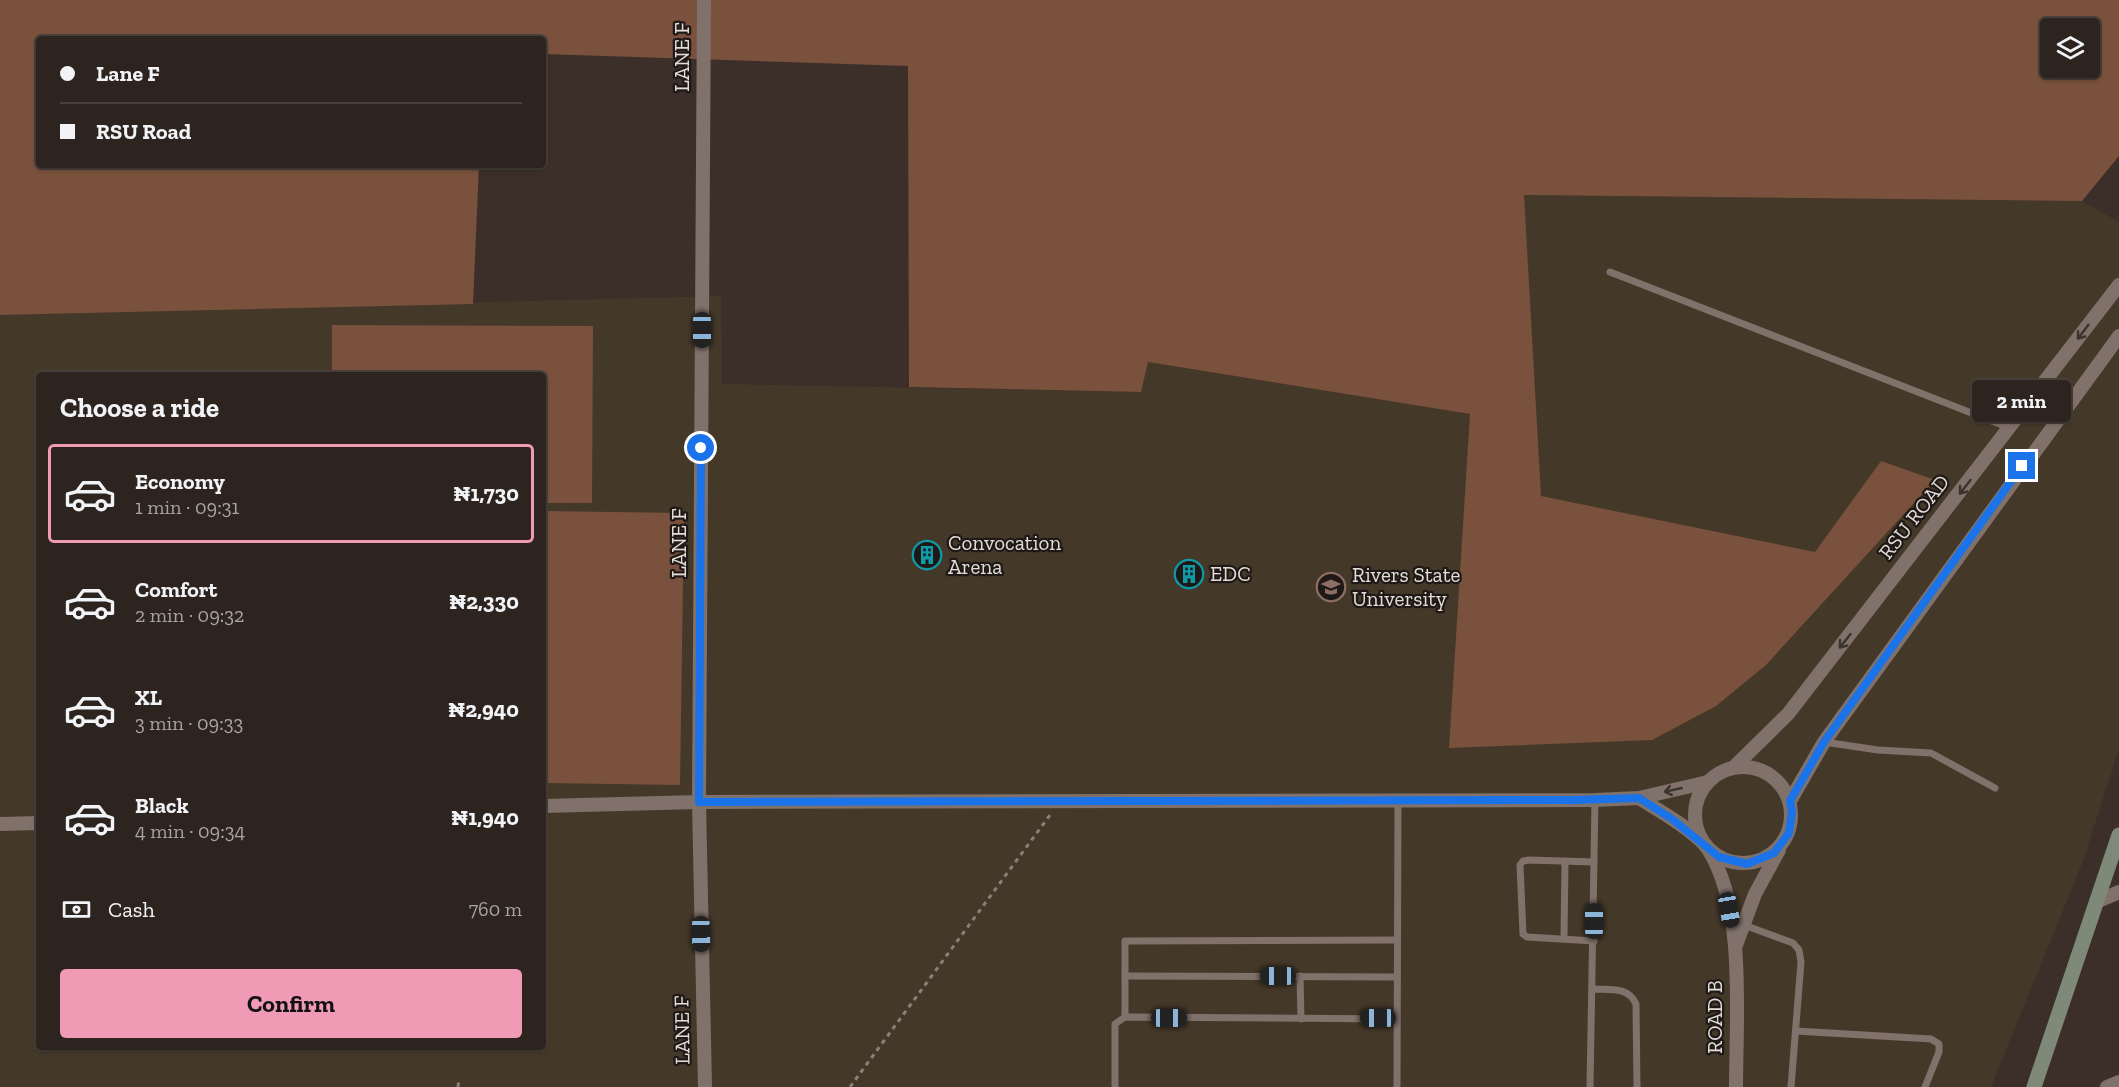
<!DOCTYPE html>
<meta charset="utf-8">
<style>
body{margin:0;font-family:"Zilla Slab",serif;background:#392f2c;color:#f1f3f6;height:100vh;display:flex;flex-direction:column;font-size:22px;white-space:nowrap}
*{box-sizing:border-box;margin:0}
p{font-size:20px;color:#a7a4a4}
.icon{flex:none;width:33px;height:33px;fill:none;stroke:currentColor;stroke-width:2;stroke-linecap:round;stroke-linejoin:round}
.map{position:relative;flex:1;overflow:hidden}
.panel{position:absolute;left:36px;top:372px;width:510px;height:678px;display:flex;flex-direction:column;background:#2d231f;border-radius:6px;box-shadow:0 2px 4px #0004,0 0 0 2px #48403d}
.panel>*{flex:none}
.guide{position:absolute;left:36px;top:36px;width:510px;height:132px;border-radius:6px;box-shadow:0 2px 4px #0004,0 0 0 2px #48403d;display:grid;align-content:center;height:132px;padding:0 24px;background:#2d231f}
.controls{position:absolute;left:2040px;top:18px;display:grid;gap:12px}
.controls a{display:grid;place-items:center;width:60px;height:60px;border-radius:6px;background:#2d231f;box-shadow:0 2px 4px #0004,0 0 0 2px #48403d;font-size:30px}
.end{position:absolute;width:27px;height:27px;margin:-14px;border:8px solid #1a73e8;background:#fff;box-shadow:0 0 0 3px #fff}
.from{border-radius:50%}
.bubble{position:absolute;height:42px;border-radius:6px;background:#2d231f;box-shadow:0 2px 4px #0004,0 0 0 2px #48403d;font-size:20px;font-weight:700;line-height:42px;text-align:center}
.car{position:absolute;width:18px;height:36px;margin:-18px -9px;border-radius:8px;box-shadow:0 0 4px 2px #0007;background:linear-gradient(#222 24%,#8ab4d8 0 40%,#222 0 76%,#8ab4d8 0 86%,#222 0)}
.guide b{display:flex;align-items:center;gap:21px;height:57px;font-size:22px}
.guide b+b{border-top:2px solid #48403d}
.guide i{width:15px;height:15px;background:#f1f3f6}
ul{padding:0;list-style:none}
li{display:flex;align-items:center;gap:18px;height:99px;margin:0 12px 9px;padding:0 12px;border:3px solid transparent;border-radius:6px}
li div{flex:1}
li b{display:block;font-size:22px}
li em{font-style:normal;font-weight:700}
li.selected{border-color:#f09ab6}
li>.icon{width:54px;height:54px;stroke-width:1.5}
h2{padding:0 24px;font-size:27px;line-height:72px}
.pay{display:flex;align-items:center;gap:15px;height:66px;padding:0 24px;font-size:22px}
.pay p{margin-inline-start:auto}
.button{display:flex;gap:12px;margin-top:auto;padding:12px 24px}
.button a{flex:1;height:69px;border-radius:6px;background:#f09ab6;color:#111;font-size:24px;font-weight:700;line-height:69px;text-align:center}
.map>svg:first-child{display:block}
.education{fill:#443829;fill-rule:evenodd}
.green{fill:#79513c;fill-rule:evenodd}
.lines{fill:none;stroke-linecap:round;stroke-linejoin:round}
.path{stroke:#8a7f7a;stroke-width:3;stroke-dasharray:4.5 4.5;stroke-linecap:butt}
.lane{stroke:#80716a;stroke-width:7}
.street{stroke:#80716a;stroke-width:14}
.secondary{stroke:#7e8978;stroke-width:15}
.oneway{stroke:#3b332f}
.route{stroke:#1a73e8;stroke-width:8}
.labels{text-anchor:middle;stroke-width:4.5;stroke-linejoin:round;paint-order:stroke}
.street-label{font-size:21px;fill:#e4dcd7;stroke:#1e1916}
.poi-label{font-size:21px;fill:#e4dcd7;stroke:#1e1916;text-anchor:start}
</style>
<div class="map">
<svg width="2119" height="1087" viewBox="0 0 2119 1087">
<rect width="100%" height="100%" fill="#3c2f29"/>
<path class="education" d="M1523,195L2082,201L2119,222V749L2083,861L1991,1087H0V315L721,296L722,384L1141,392L1147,362L1534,424ZM39,375H543V1047H39Z"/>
<g class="green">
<path d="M0,0H2119V156L2082,201L1524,195L1541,496L1815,552L1881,461L1935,480L1766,665L1716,706L1652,740L1449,748L1470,414L1148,362L1141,392L909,387L908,66L543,54V39H39V165H479L473,304L0,315ZM2050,28H2090V68H2050Z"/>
<polygon points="332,325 593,326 592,503 543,503 543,375 332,375"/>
<polygon points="543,511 684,513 680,785 543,783"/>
</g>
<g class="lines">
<g class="path">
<polyline points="458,1087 459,1078"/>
<polyline points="850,1087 1050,815"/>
</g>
<g class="lane">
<polyline points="1610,272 2010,428"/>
<polyline points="1824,742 1878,750 1931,753 1995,788"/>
<polyline points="1594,862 1529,860 1523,861 1520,865 1523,934 1527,937 1594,941"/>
<polyline points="1744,925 1793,943 1799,950 1801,962 1791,1087"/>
<polyline points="1564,939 1565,861"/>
<polyline points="1125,976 1397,977"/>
<polyline points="1300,976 1301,1019"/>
<path d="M1593,989C1610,990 1628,986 1636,1004L1637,1087"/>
<polyline points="1125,1017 1125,941 1397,940"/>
<polyline points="1796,1031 1931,1039 1939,1044 1939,1052 1925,1087"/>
<polyline points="1115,1087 1115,1024 1125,1017 1397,1019"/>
<polyline points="1397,1087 1398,801"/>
<polyline points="1590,1087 1595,800"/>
</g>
<g class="street">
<polyline points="704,0 699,802 705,1087"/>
<circle cx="1743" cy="815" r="48"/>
<polyline points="1734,767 1788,714 2119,285"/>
<path d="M1639,798C1657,809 1697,832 1708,849C1746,908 1736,1019 1736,1087"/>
<polyline points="1790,801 1824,742 2119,336"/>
<polyline points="543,806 699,802 1595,800 1639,798 1708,782"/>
<polyline points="0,824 39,823"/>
<polyline points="2096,902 2119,892"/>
<polyline points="1736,945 1755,894 1779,850"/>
<polyline points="2107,1087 2119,1082"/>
</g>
<polyline class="secondary" points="2034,1087 2119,835"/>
</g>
<defs><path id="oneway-shaft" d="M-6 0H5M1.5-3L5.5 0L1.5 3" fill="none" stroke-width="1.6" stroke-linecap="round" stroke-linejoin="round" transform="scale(1.5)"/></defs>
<g class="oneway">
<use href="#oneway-shaft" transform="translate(2083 332) rotate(127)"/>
<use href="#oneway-shaft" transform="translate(1965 487) rotate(128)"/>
<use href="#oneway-shaft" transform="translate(1845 641) rotate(128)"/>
<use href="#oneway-shaft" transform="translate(1673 790) rotate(167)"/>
</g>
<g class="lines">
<polyline class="route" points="701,448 699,802 1573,800 1639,798 1672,819 1719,857 1747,864 1774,853 1789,833 1792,812 1790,801 1824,742 2022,466"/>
</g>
<defs>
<g id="building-ring" transform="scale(1.5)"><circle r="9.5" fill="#1e1916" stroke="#0f9aa8" stroke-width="1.5"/><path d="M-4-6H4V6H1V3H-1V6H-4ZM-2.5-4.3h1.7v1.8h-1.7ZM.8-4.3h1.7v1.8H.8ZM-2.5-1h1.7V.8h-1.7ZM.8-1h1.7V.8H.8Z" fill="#0f9aa8"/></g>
<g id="university-ring" transform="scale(1.5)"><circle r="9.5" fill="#1e1916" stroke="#8d6e63" stroke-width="1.5"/><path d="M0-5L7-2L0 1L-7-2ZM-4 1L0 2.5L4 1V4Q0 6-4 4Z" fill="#8d6e63"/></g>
</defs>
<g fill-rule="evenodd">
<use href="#building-ring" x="927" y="555"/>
<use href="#building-ring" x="1189" y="574"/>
<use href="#university-ring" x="1331" y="587"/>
</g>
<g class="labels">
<g class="street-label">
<text transform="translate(682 57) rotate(-90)" y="7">LANE F</text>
<text transform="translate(1914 517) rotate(-52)" y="7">RSU ROAD</text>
<text transform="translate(679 543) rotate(-90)" y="7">LANE F</text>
<text transform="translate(1715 1017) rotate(-90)" y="7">ROAD B</text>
<text transform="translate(682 1030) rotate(-91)" y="7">LANE F</text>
</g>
<g class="poi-label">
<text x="948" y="550">Convocation<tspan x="948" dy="24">Arena</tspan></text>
<text x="1210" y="581">EDC</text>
<text x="1352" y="582">Rivers State<tspan x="1352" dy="24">University</tspan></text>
</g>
</g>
</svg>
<div class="controls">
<a><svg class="icon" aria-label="layers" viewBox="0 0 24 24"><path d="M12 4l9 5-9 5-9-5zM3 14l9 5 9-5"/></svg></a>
</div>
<i class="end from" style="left:701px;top:448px"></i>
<i class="end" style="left:2022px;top:466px"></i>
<div class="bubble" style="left:1972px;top:380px;width:99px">2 min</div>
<i class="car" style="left:702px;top:330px;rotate:180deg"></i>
<i class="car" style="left:1729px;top:910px;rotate:170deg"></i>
<i class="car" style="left:1594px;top:921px;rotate:0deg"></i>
<i class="car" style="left:701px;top:934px;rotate:179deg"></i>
<i class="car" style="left:1278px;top:976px;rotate:270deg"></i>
<i class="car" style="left:1169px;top:1018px;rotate:90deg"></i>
<i class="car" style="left:1378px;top:1018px;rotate:270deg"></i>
<div class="guide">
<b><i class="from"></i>Lane F</b>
<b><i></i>RSU Road</b>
</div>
<section class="panel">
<h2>Choose a ride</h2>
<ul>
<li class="selected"><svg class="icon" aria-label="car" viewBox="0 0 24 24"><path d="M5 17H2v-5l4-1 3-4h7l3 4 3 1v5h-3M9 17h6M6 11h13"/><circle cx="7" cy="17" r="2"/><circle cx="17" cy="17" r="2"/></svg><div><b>Economy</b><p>1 min · 09:31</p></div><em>₦1,730</em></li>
<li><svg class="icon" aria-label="car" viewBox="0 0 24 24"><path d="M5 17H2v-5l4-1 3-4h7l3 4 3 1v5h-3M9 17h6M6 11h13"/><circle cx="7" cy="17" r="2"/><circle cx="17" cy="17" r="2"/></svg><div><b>Comfort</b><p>2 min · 09:32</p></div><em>₦2,330</em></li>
<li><svg class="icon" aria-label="car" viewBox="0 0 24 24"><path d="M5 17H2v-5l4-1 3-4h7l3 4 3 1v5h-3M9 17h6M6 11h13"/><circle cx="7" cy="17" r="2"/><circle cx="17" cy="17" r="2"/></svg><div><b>XL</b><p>3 min · 09:33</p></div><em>₦2,940</em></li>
<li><svg class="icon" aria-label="car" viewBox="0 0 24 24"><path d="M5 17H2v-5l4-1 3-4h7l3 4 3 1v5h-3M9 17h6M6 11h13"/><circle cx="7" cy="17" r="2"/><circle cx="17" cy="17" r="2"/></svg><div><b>Black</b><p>4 min · 09:34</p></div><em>₦1,940</em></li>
</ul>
<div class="pay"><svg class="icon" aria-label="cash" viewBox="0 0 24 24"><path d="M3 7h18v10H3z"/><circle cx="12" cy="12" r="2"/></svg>Cash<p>760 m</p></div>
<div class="button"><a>Confirm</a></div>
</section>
</div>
